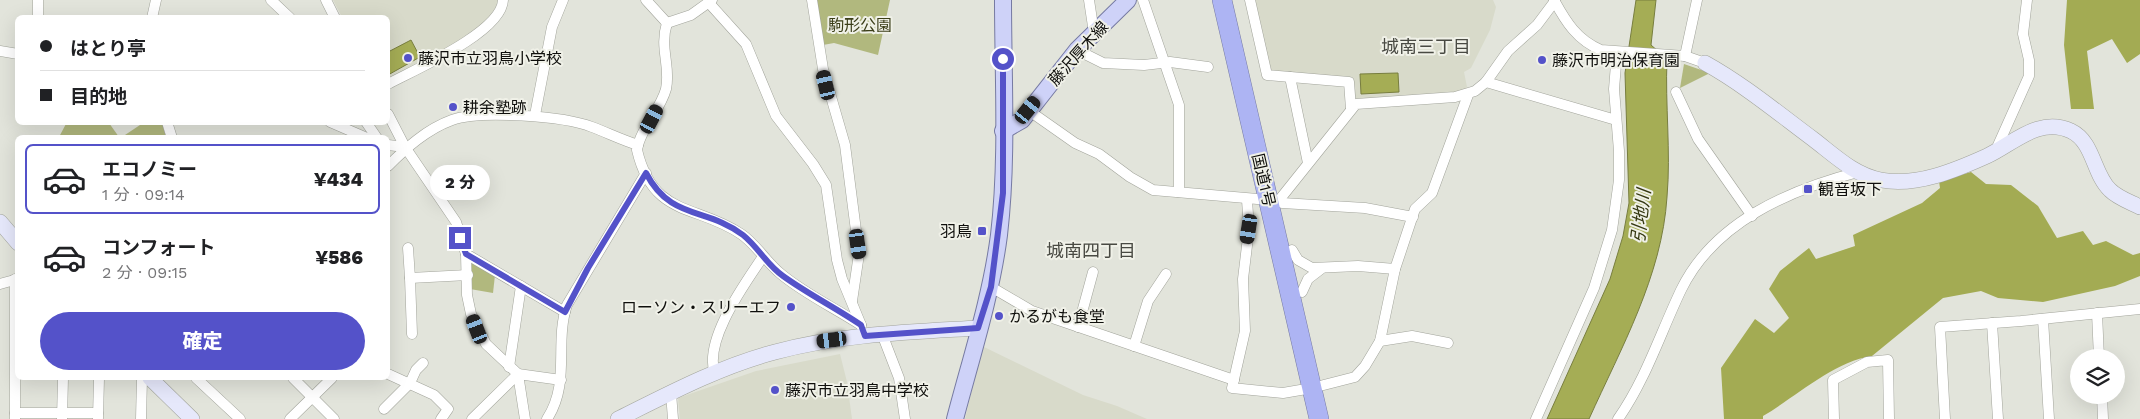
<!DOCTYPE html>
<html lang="ja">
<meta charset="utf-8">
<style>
body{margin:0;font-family:"Work Sans","Noto Sans JP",sans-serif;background:#f2f2f2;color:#202124;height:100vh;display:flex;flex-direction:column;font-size:19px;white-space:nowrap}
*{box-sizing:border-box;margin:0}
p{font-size:16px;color:#757577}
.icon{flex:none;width:28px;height:28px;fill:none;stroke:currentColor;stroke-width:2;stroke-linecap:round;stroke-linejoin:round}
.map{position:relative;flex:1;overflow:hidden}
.sheet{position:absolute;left:15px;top:135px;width:375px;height:245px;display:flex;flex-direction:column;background:#fff;border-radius:8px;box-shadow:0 5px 20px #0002}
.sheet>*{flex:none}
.guide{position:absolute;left:15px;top:15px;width:375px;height:110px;border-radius:8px;box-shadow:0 5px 20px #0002;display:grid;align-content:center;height:110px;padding:0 25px;background:#fff}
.tools{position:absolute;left:2070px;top:349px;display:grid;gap:10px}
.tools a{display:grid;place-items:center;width:55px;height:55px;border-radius:50%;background:#fff;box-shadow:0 5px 20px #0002;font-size:25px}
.end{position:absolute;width:22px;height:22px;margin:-11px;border:6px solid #5452c9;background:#fff;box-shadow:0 0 0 2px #fff}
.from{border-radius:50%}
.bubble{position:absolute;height:35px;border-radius:18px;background:#fff;box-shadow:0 5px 20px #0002;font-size:16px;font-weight:800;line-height:35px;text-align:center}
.car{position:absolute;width:15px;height:30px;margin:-15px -8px;border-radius:6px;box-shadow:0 0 4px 1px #0007;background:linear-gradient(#222 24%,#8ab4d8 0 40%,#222 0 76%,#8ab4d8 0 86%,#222 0)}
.guide b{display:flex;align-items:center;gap:18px;height:48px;font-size:19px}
.guide b+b{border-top:1px solid #e0e0e0}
.guide i{width:12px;height:12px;background:#202124}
ul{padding:9px 0 0;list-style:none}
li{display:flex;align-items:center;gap:15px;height:70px;margin:0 10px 8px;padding:0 15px;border:2px solid transparent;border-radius:8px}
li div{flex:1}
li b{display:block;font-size:19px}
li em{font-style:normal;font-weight:800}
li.active{border-color:#5452c9}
li>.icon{width:45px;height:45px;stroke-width:1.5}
.cta{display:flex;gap:10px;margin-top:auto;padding:10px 25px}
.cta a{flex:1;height:58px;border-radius:30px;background:#5452c9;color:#fff;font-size:20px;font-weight:800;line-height:58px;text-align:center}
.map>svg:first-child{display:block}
.built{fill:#d8daca}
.green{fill:#b1b87e}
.forest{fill:#a3ab53}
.water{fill:#a5ad55;stroke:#787e3f}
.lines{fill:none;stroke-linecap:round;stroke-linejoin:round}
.street-casing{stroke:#a2a49b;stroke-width:11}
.secondary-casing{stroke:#a2a49b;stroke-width:16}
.primary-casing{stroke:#767aa2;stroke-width:18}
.highway-casing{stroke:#767aa2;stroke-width:20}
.street{stroke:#fff;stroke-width:10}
.secondary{stroke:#e6e8fb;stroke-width:15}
.primary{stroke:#ced2f8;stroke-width:16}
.highway{stroke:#adb4f3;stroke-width:19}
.route{stroke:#5452c9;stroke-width:6}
.poi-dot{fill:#5452c9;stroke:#f0f1e8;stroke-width:2}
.labels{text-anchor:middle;stroke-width:4;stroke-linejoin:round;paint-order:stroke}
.park-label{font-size:16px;fill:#3b3e19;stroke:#f0f1e8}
.street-label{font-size:16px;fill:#0f0f0c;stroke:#f0f1e8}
.poi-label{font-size:16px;fill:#0f0f0c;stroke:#f0f1e8;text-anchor:start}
.neighbourhood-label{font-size:18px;fill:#494a43;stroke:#f0f1e8}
.water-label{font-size:18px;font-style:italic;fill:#353812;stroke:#f0f1e8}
</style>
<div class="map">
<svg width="2140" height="419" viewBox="0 0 2140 419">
<rect width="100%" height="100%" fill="#e2e4db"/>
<g class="built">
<polygon points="333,0 500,0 496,10 469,37 388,80 388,18 342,17"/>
<polygon points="1255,0 1493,0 1496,7 1490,30 1471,68 1464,72 1467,87 1463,91 1435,97 1354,102 1353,78 1312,78 1269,72"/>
<polygon points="982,346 1083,395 1117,406 1147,419 965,419"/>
<polygon points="840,354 847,382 852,419 680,419 678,398 756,371"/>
</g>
<g class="green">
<polygon points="816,0 890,0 878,55 834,43 823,45"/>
<polygon points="1684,64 1710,73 1680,88"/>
<polygon points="67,122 109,123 119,137 59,137"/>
<polygon points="143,123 162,123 166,137 122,137"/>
<polygon points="469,260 495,275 493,293 470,289"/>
</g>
<g class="forest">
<polygon points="2067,0 2140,0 2140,54 2127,63 2112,39 2087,51 2094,109 2071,109 2064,45"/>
<path d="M1971,172L1986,184L2011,185L2038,206L2057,238L2083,231L2093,245L2106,241L2133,255L2140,253V276L2115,286L2043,302L1998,298L1981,291L1943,298L1872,356C1833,362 1797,396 1763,416V419H1724L1721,368L1755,319L1774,333L1789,318L1769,289L1780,271L1809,248L1816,259L1855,246L1853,235L1922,203L1940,188L1939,181Z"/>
</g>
<g class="water">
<path d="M1636,0H1656L1651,45L1667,59C1665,105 1671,151 1667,197C1662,276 1621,348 1589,419H1547L1610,279L1623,236L1629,203L1625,73Z"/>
<polygon points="411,40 420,57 388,75 388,52"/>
<polygon points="1398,73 1399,92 1361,94 1360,74"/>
</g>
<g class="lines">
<g class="street-casing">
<g id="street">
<polyline points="271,0 290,18"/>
<polyline points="326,0 335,18"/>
<polyline points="646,0 667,23"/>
<polyline points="812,0 823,69 845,145 859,254 852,301"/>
<polyline points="1089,0 1094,33"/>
<polyline points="1143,0 1179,105 1179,192"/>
<polyline points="1250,0 1267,75 1349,82 1351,109"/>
<path d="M1554,0C1566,22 1577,40 1601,50L1685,56L1705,63"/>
<polyline points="709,3 746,44 776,116 813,164 826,185 837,260 842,279 861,325"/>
<polyline points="38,18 38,0"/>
<polyline points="152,18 156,0"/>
<path d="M667,23C659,48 671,66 666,89C660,111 640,129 637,150C653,218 697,204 741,234C756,244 766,262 781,274C805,294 835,308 861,325"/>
<polyline points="667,23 691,15 712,0"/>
<polyline points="1077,50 1103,63 1144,65 1170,62 1208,67"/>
<polyline points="0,51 18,54"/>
<polyline points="1685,56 1697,0"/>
<polyline points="1290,77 1308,163"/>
<polyline points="1486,82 1616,120"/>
<path d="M388,84C414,70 502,32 503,0"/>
<polyline points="1676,92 1698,139 1752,216"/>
<polyline points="1028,110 1075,143 1099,154 1130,177 1153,190 1269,200"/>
<polyline points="388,114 405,147 456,222 466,254 467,295 471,314 486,344 518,374 525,419"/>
<polyline points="535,115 552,27 563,0"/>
<polyline points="167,122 172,138"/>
<polyline points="330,122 367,138"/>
<polyline points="366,122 377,138"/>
<polyline points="388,145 405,147"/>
<polyline points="1995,152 2029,76 2029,60 2023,34 2027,0"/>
<path d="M388,166C406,148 427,129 452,120C480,110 564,116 592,127C608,133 622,140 638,145"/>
<polyline points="1280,199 1356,104 1455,97 1475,91 1486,82 1508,51 1537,25 1555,1"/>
<polyline points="1247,200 1249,229 1243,279 1245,331 1232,388 1283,393 1312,388 1355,377 1365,366 1380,341 1395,269 1415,209 1432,193 1468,95"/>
<polyline points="1282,203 1365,208 1413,217"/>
<polyline points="408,248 410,278"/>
<polyline points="1292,250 1298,260 1312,268 1358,266 1395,269"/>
<polyline points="466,254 565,312"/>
<polyline points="15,279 15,419"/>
<polyline points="0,284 18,279"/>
<polyline points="991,287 1032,311 1234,380"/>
<polyline points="1302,292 1308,279 1321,269"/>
<polyline points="2097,313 2099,358"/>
<polyline points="2043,319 2049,419"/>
<polyline points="1992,323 1998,419"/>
<polyline points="1078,327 1093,272"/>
<polyline points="412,334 410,278 468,275"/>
<polyline points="882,334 899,378 905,419"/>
<polyline points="1380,341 1412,336 1448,343"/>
<polyline points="1134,346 1148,301 1166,274"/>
<polyline points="509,367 521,286"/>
<polyline points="388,374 434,395 448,409 441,419"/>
<path d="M715,374C703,341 744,285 762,258"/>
<polyline points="196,378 240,419"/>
<polyline points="293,378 334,419"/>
<polyline points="671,393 673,419"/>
<polyline points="2102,395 2103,419"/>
<polyline points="384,409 410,383 416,370 423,363"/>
<polyline points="15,413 98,413"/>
<polyline points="98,418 99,378"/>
<polyline points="62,419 63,378"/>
<polyline points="141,419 142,378"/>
<polyline points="290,419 332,378"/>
<polyline points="472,419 518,374 561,380"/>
<path d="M547,419C571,382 554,343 567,305L646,173"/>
<polyline points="1536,419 1594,288 1612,230 1619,180 1619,151 1614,89 1617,52"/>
<path d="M1618,419C1646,379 1660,334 1681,290C1714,222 1789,190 1858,172"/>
<polyline points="1834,419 1833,380 1867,362 1888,360 1889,419"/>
<polyline points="1945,419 1940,327 2021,321 2140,309"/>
</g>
</g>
<g class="secondary-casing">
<g id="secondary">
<path d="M1705,63C1743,84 1778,113 1813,139C1834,155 1854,175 1881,180C1916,187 1956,170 1987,156C2013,144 2039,116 2071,131C2094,142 2093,174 2110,190C2118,198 2130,202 2140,207"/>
<polyline points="0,222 18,243"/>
<polyline points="150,378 192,419"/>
<path d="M618,419C668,394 721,366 775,352C841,334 910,332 978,328"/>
</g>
</g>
<g class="primary-casing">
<g id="primary">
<polyline points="1003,131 1022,120 1077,50 1128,0"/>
<path d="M955,419C971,358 991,297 999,235C1008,159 1003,77 1003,0"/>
</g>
</g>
<g class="highway-casing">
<polyline id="highway" points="1222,0 1319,419"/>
</g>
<use href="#street" class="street"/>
<use href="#secondary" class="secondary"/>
<use href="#primary" class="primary"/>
<use href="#highway" class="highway"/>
</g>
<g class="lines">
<path class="route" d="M460,238L466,254L565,312L588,268L646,173C671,221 707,207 743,235C758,247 767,265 783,276C808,294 836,308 861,325L865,336L978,328L991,287L1003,193V59"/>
</g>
<g class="poi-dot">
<circle cx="408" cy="58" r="5"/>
<circle cx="1542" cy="60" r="5"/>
<circle cx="453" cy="107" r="5"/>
<rect x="1803" y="184" width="10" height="10" rx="2.5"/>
<rect x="977" y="226" width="10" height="10" rx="2.5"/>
<circle cx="791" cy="307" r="5"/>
<circle cx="999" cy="316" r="5"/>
<circle cx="775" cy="390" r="5"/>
</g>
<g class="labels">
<g class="park-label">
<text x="860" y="31">駒形公園</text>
</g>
<g class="street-label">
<text transform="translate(1078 53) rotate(-48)" y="6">藤沢厚木線</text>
<text transform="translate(1264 180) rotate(77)" y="6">国道1号</text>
</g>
<g class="poi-label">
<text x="418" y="64">藤沢市立羽鳥小学校</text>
<text x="1552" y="66">藤沢市明治保育園</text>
<text x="463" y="113">耕余塾跡</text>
<text x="1818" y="195">観音坂下</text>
<text x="972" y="237" text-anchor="end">羽鳥</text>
<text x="781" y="313" text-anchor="end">ローソン・スリーエフ</text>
<text x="1009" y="322">かるがも食堂</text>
<text x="785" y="396">藤沢市立羽鳥中学校</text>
</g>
<g class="neighbourhood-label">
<text x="1426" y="53">城南三丁目</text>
<text x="1091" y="257">城南四丁目</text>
</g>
<g class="water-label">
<text transform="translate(1641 216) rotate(-83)" y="6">引地川</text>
</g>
</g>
</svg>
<div class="tools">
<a><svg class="icon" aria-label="layers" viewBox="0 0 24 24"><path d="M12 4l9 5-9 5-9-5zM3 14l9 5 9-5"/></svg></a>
</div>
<i class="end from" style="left:1003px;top:59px"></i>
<i class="end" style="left:460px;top:238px"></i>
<div class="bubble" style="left:430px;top:165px;width:60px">2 分</div>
<i class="car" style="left:826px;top:85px;rotate:347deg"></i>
<i class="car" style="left:1028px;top:110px;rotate:39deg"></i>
<i class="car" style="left:652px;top:119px;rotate:28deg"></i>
<i class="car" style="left:1249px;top:229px;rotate:189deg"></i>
<i class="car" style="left:858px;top:244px;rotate:172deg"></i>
<i class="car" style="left:477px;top:329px;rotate:339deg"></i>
<i class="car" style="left:832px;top:340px;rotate:263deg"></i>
<div class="guide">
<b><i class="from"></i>はとり亭</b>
<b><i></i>目的地</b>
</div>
<section class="sheet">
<ul>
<li class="active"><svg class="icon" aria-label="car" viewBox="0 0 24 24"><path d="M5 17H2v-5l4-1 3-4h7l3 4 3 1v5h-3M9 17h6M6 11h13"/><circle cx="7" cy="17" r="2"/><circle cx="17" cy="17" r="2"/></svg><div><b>エコノミー</b><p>1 分 · 09:14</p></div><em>¥434</em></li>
<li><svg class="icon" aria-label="car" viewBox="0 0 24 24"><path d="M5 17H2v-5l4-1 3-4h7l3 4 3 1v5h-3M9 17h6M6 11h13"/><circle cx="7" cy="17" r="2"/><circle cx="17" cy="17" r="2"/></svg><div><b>コンフォート</b><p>2 分 · 09:15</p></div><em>¥586</em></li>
</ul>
<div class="cta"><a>確定</a></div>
</section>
</div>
